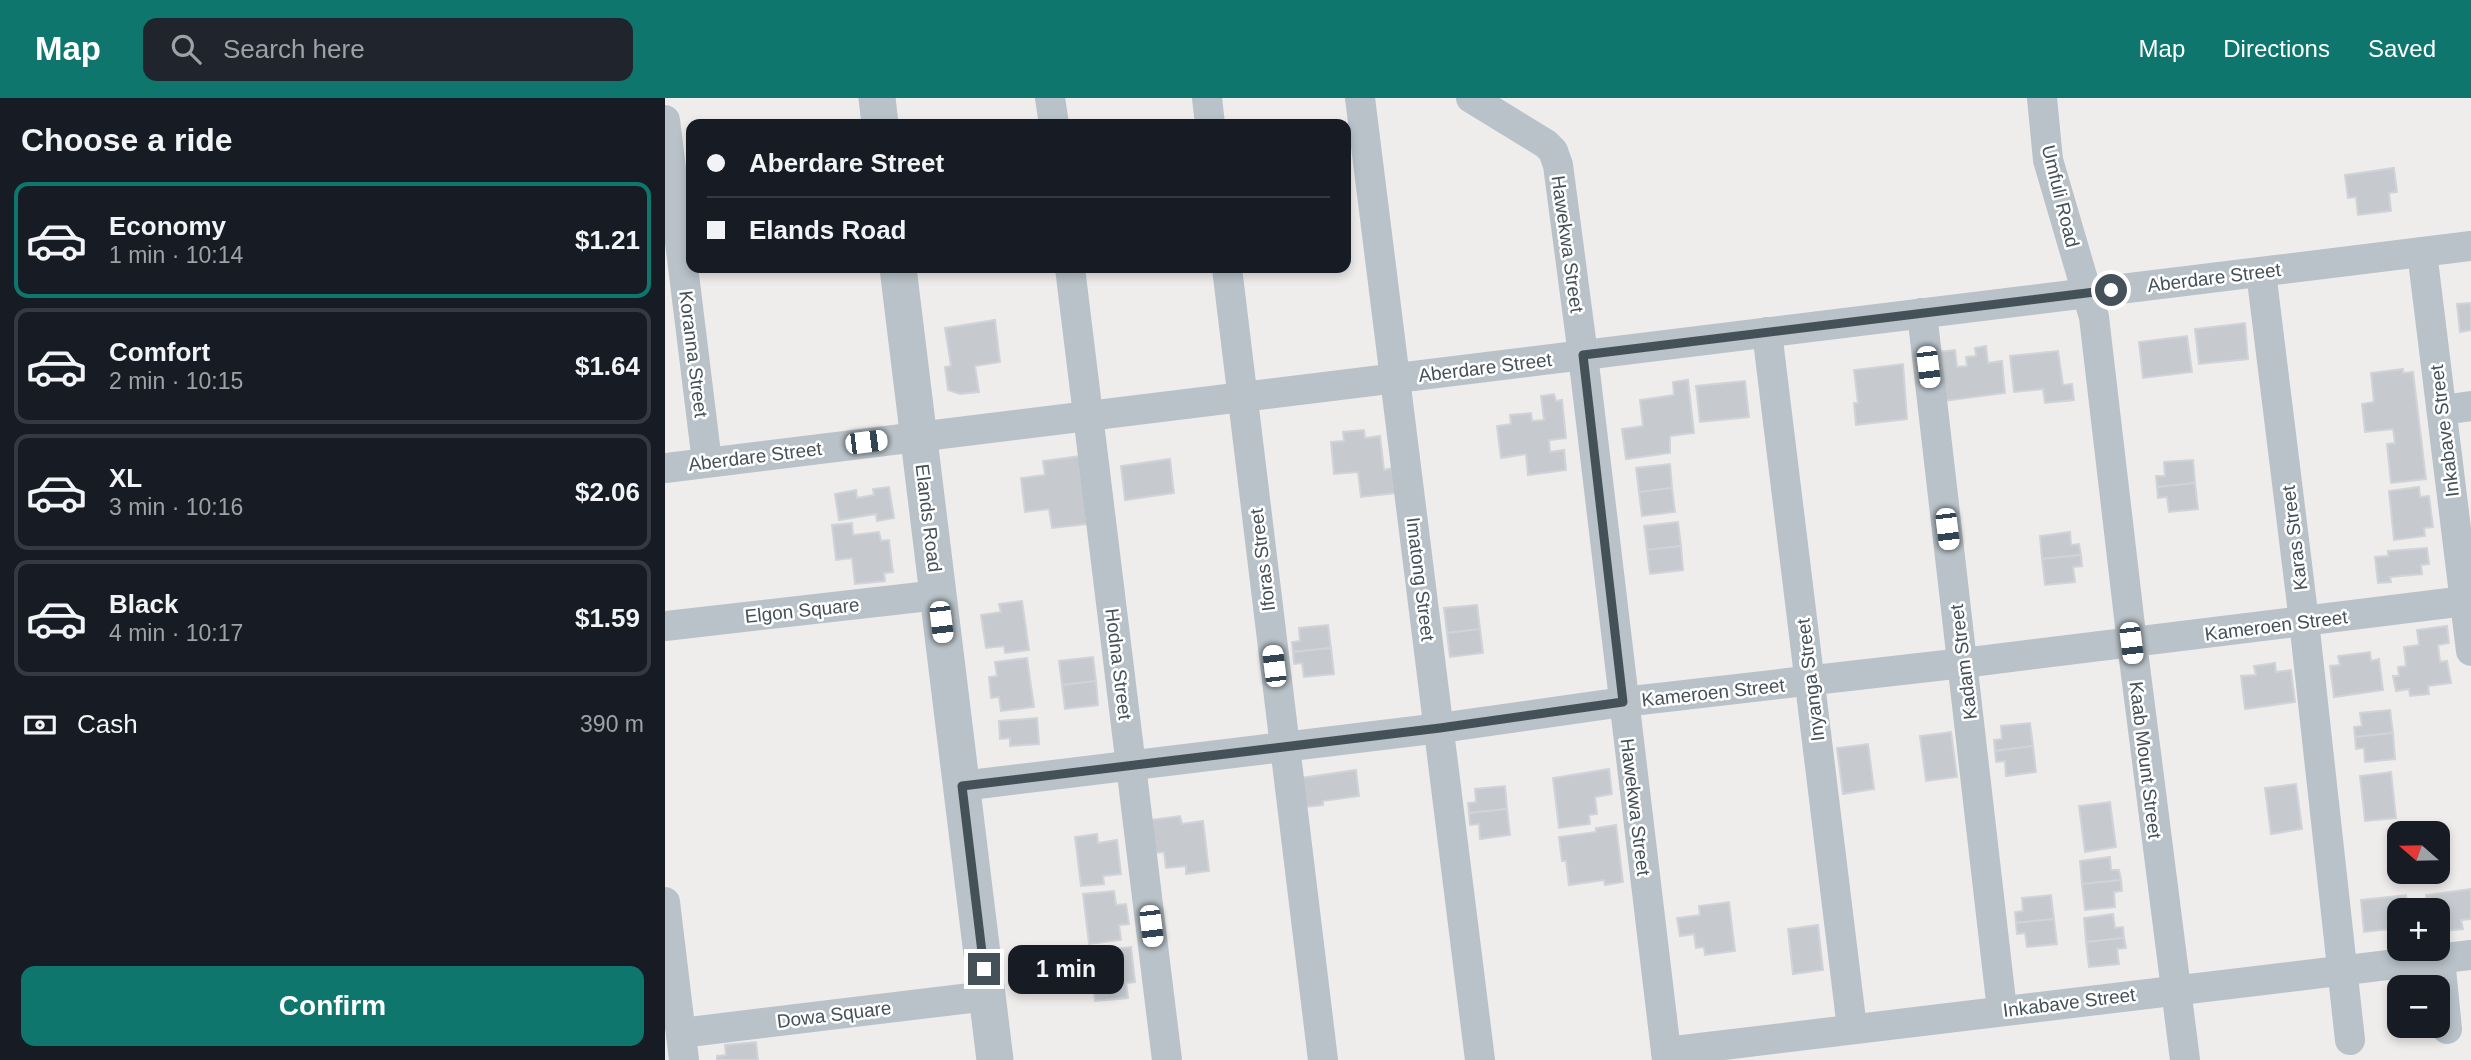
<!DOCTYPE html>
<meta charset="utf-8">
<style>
body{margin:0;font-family:Helvetica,sans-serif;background:#20242c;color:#f1f3f6;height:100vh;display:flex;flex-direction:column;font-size:26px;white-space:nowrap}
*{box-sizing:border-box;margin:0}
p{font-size:23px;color:#9ea1a6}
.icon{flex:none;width:38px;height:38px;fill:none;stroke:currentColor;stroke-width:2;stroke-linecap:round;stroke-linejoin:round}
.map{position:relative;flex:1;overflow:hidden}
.drawer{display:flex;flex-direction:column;background:#171b24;width:665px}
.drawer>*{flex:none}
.guide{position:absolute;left:21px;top:21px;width:665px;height:154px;border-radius:14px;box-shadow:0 4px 10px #0003;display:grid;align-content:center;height:154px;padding:0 21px;background:#171b24}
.needle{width:46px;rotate:290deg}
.fabs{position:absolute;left:1722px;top:723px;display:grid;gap:14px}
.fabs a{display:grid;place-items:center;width:63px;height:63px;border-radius:14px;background:#171b24;box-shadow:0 4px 10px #0003;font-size:35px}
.end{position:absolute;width:32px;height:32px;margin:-16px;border:9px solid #455158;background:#fff;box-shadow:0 0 0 4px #fff}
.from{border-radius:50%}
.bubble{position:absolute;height:49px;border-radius:14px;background:#171b24;box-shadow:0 4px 10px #0003;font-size:23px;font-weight:700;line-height:49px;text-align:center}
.car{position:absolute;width:21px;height:42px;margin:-21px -10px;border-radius:9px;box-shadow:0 0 5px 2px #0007;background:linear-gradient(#fff 24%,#345 0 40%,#fff 0 76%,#345 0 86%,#fff 0)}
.guide b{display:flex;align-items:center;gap:24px;height:66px;font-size:26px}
.guide b+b{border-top:2px solid #363941}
.guide i{width:18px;height:18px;background:#f1f3f6}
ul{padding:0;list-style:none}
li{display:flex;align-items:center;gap:21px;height:116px;margin:0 14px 10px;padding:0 7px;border:4px solid #363941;border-radius:14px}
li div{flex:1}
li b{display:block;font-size:26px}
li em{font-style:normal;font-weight:700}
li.selected{border-color:#0f766e}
li>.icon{width:63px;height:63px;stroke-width:1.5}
h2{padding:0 21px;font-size:32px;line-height:84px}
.pay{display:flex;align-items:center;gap:18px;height:77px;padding:0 21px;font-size:26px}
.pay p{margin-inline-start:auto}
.action{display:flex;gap:14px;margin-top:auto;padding:14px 21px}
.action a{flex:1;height:80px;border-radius:14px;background:#0f766e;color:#fff;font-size:28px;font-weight:700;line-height:80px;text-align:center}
header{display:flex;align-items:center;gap:42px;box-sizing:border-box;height:98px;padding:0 35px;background:#0f766e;color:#fff}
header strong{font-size:33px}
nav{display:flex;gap:38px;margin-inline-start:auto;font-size:24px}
.search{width:490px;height:63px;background:#20242c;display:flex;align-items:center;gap:18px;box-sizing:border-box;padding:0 24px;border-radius:14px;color:#9ea1a6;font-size:26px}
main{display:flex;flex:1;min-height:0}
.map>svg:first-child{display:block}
.building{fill:#c6cacf;stroke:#d0d3d8;stroke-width:2}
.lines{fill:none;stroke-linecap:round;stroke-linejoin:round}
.minor{stroke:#b8c2c8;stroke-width:30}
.tertiary{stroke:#b8c2c8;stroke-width:37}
.route{stroke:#455158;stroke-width:9}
.labels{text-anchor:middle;stroke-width:5;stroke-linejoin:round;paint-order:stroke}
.street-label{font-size:19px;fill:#455158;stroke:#fff}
</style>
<header>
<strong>Map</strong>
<div class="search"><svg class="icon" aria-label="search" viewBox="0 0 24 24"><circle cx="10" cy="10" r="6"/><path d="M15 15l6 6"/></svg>Search here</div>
<nav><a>Map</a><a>Directions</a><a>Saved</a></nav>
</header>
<main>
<section class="drawer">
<h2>Choose a ride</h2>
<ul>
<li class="selected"><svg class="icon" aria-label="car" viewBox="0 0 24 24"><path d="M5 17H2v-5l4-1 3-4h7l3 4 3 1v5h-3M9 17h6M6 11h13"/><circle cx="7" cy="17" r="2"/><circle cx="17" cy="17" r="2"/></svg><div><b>Economy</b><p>1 min · 10:14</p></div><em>$1.21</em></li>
<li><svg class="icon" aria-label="car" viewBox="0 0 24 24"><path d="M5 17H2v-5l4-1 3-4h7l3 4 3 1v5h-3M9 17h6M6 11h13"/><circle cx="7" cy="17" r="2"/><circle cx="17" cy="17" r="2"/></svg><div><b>Comfort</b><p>2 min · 10:15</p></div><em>$1.64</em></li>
<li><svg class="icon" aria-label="car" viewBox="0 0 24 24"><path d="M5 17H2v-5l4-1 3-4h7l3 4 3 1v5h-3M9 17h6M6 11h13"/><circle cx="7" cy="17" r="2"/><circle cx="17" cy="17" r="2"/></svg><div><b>XL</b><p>3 min · 10:16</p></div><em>$2.06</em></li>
<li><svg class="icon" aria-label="car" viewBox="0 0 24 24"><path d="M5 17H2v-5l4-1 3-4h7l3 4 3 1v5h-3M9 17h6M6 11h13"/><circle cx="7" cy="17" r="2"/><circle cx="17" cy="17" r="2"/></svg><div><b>Black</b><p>4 min · 10:17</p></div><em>$1.59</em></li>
</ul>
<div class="pay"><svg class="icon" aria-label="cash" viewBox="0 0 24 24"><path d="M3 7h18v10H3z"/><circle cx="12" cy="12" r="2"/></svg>Cash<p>390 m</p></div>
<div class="action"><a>Confirm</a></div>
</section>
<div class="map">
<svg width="1806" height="962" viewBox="0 0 1806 962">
<rect width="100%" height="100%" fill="#efecec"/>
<g class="building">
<polygon points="1729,70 1732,94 1724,95 1726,113 1693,117 1691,99 1683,100 1680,77"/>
<polygon points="1806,205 1806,232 1795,234 1792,206"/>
<polygon points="330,222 335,264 310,268 314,294 295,296 283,292 280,269 286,268 280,230"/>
<polygon points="1580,225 1583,261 1534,266 1530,231"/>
<polygon points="1522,238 1527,274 1478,280 1474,244"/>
<polygon points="1321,248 1323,265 1337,263 1340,295 1279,303 1273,254 1290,252 1292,269 1302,268 1301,259 1311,258 1310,250"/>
<polygon points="1393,253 1398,287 1407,286 1409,302 1380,305 1378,291 1349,294 1345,258"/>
<polygon points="1238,266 1242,321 1191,327 1189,305 1193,305 1189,272"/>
<polygon points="1738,271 1738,275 1748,274 1761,381 1726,385 1722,346 1730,345 1728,331 1700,334 1697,306 1709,304 1706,275"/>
<polygon points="1023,282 1029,335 1005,338 1005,355 961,361 957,331 978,328 975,302 1009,297 1008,284"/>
<polygon points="1080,283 1084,319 1035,324 1031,288"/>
<polygon points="889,296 891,303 897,302 901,340 884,342 885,354 899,352 901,372 863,377 861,356 836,360 832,328 846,326 845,317 866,315 867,323 879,322 876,298"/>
<polygon points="699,332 700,340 715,338 719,372 727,370 730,395 696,399 693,374 669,376 666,344 679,343 678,334"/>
<polygon points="416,358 422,426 387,430 384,411 360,414 356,380 380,377 378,363"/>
<polygon points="505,361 509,395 460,402 456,368"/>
<polygon points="1528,362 1530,385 1492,389 1491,378 1500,378 1499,364"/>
<polygon points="1005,366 1007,390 974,394 971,370"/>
<polygon points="1530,385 1533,411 1504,414 1502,399 1493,400 1492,389"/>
<polygon points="224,389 229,420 212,423 211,416 174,422 170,396 191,392 192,400 209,397 208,391"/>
<polygon points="1754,389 1755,399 1764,398 1768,429 1759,430 1760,438 1729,442 1724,393"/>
<polygon points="1007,390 1010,414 977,418 974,394"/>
<polygon points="1013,424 1016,448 982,452 979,428"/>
<polygon points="187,425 188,437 214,434 216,443 224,442 228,474 219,475 220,483 190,486 187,460 171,462 167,427"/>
<polygon points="1405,434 1406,447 1414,446 1416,457 1377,461 1375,438"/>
<polygon points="1016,448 1018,472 985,476 982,452"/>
<polygon points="1762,450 1764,466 1756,467 1757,476 1725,479 1726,484 1713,485 1710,459 1723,458 1723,453"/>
<polygon points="1416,457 1417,468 1408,469 1410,484 1380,487 1377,461"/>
<polygon points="357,503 364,552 340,555 339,548 321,550 316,517 336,514 334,506"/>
<polygon points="812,507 815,531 782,535 779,510"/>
<polygon points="663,527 666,550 628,554 627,544 635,543 634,530"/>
<polygon points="1782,528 1784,545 1773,547 1775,564 1782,563 1786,585 1763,588 1764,596 1745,598 1744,591 1731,593 1728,578 1734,578 1733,569 1741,568 1739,549 1754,547 1752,532"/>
<polygon points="815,531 818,555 785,559 782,535"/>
<polygon points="666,550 669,576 639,579 637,565 629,566 628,554"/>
<polygon points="1705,554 1706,563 1714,561 1718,592 1669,599 1665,568 1675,567 1673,558"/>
<polygon points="428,559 431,583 397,587 394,563"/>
<polygon points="362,560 369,609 336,613 334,599 326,600 324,579 332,578 330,564"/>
<polygon points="1610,565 1611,574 1626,572 1630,604 1580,611 1576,578 1591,577 1589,568"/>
<polygon points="431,583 433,607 400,611 397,587"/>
<polygon points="1725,612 1728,635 1690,639 1689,629 1697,628 1695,615"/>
<polygon points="372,620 374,646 345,648 345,640 335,641 334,623"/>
<polygon points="1365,625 1368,648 1330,653 1329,642 1337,641 1336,628"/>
<polygon points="1286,634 1292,679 1261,683 1255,638"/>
<polygon points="1728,635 1730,661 1700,664 1699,650 1691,651 1690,639"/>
<polygon points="1203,646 1209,691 1178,696 1172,650"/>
<polygon points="1368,648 1371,674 1341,678 1340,663 1331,664 1330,653"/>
<polygon points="944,671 947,696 930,699 932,716 924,717 925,726 894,730 888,680"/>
<polygon points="691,672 694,698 658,703 658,707 639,709 635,680"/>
<polygon points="1726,674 1731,720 1700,723 1695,678"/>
<polygon points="1631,686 1637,731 1606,736 1600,690"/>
<polygon points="840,688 842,711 804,715 803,705 811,704 810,691"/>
<polygon points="1445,704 1451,749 1420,754 1414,708"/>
<polygon points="842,711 845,737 815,741 814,726 805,727 804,715"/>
<polygon points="515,718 517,726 538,723 544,773 521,776 521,768 501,770 499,754 488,755 485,722"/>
<polygon points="951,727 958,784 940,787 939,782 904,787 901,763 897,763 894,739 931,734 931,730"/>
<polygon points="432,736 433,745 452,742 456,776 438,778 439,786 416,788 410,739"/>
<polygon points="1445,759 1446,772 1454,772 1456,782 1417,786 1415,763"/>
<polygon points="1456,782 1457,793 1449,794 1450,809 1420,812 1417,786"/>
<polygon points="1806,791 1806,821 1796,822 1798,831 1778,833 1778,824 1773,825 1773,812 1762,812 1761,797"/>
<polygon points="449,793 451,807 461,806 464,826 454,827 456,842 424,846 418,796"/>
<polygon points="1386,797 1389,821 1351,825 1350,814 1358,813 1357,800"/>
<polygon points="1741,797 1743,812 1734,812 1734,830 1699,834 1696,802"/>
<polygon points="1064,804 1070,853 1040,857 1039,849 1031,850 1029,836 1015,838 1012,820 1035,817 1034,808"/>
<polygon points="1448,816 1450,830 1458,829 1459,840 1421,844 1419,820"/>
<polygon points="1389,821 1392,846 1362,849 1360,835 1352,836 1351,825"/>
<polygon points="1153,827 1158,872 1128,876 1123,831"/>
<polygon points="1459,840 1461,850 1452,851 1454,866 1424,869 1421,844"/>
<polygon points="466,849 470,884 461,885 463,900 430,903 425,854"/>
<polygon points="91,944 93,962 52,962 52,958 61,957 60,947"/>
</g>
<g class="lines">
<g class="minor">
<polyline points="385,0 389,26"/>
<polyline points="542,0 545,26"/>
<polyline points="695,0 815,962"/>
<polyline points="806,0 881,46 888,53 893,67 918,257 1002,962"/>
<polyline points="1377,0 1383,62 1429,219 1467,545 1520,962"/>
<polyline points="0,22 42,364"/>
<polyline points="1757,154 1806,553"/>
<polyline points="405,170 502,962"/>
<polyline points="562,170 658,962"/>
<polyline points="1596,174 1639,523 1685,942"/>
<polyline points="1257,215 1337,912"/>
<polyline points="1102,234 1187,930"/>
<polyline points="1777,312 1806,308"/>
<polyline points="0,370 1806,148"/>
<polyline points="0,528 273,497"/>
<polyline points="297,688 775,630 958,604 1298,565 1800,503"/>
<polyline points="0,804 19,962"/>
<polyline points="1775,861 1782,931"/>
<polyline points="16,935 322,898"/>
<polyline points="1001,954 1806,857"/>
</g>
<g class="tertiary">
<polyline points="212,0 215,26"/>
<polyline points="233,170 330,962"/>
</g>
</g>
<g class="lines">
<polyline class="route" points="319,871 297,688 775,630 958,604 918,257 1446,192"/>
</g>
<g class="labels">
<g class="street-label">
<text transform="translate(1396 98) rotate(76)" y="7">Umfuli Road</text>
<text transform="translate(903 146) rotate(82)" y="7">Hawekwa Street</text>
<text transform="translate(1549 179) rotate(-7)" y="7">Aberdare Street</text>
<text transform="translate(29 256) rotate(83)" y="7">Koranna Street</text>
<text transform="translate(820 269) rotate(-7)" y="7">Aberdare Street</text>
<text transform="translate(1779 333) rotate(-97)" y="7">Inkabave Street</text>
<text transform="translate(90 358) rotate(-7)" y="7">Aberdare Street</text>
<text transform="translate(264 420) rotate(83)" y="7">Elands Road</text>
<text transform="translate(1629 440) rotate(-97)" y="7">Karas Street</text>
<text transform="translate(597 462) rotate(-97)" y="7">Iforas Street</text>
<text transform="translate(756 481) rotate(83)" y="7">Imatong Street</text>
<text transform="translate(137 512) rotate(-6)" y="7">Elgon Square</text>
<text transform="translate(1611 527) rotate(-7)" y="7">Kameroen Street</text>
<text transform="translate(1298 564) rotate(-97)" y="7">Kadam Street</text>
<text transform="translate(454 566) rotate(83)" y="7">Hodna Street</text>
<text transform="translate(1145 582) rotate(-97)" y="7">Inyanga Street</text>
<text transform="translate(1048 594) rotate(-6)" y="7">Kameroen Street</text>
<text transform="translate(1481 662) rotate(83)" y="7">Kaab Mount Street</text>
<text transform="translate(971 709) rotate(83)" y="7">Hawekwa Street</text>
<text transform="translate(1404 904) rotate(-7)" y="7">Inkabave Street</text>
<text transform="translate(169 916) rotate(-7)" y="7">Dowa Square</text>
</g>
</g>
</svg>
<div class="fabs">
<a><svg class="needle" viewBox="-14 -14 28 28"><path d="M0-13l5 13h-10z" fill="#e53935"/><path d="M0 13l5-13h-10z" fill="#9ea1a6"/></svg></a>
<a>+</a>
<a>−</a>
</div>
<i class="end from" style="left:1446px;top:192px"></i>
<i class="end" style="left:319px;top:871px"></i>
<div class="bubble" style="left:343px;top:847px;width:116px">1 min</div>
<i class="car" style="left:1263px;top:269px;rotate:173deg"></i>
<i class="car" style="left:201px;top:344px;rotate:83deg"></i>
<i class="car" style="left:1282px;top:431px;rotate:173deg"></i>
<i class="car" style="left:276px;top:524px;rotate:173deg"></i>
<i class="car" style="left:1466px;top:545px;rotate:173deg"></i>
<i class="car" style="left:609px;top:568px;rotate:353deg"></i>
<i class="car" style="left:486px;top:828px;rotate:173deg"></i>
<div class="guide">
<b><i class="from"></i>Aberdare Street</b>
<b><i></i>Elands Road</b>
</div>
</div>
</main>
